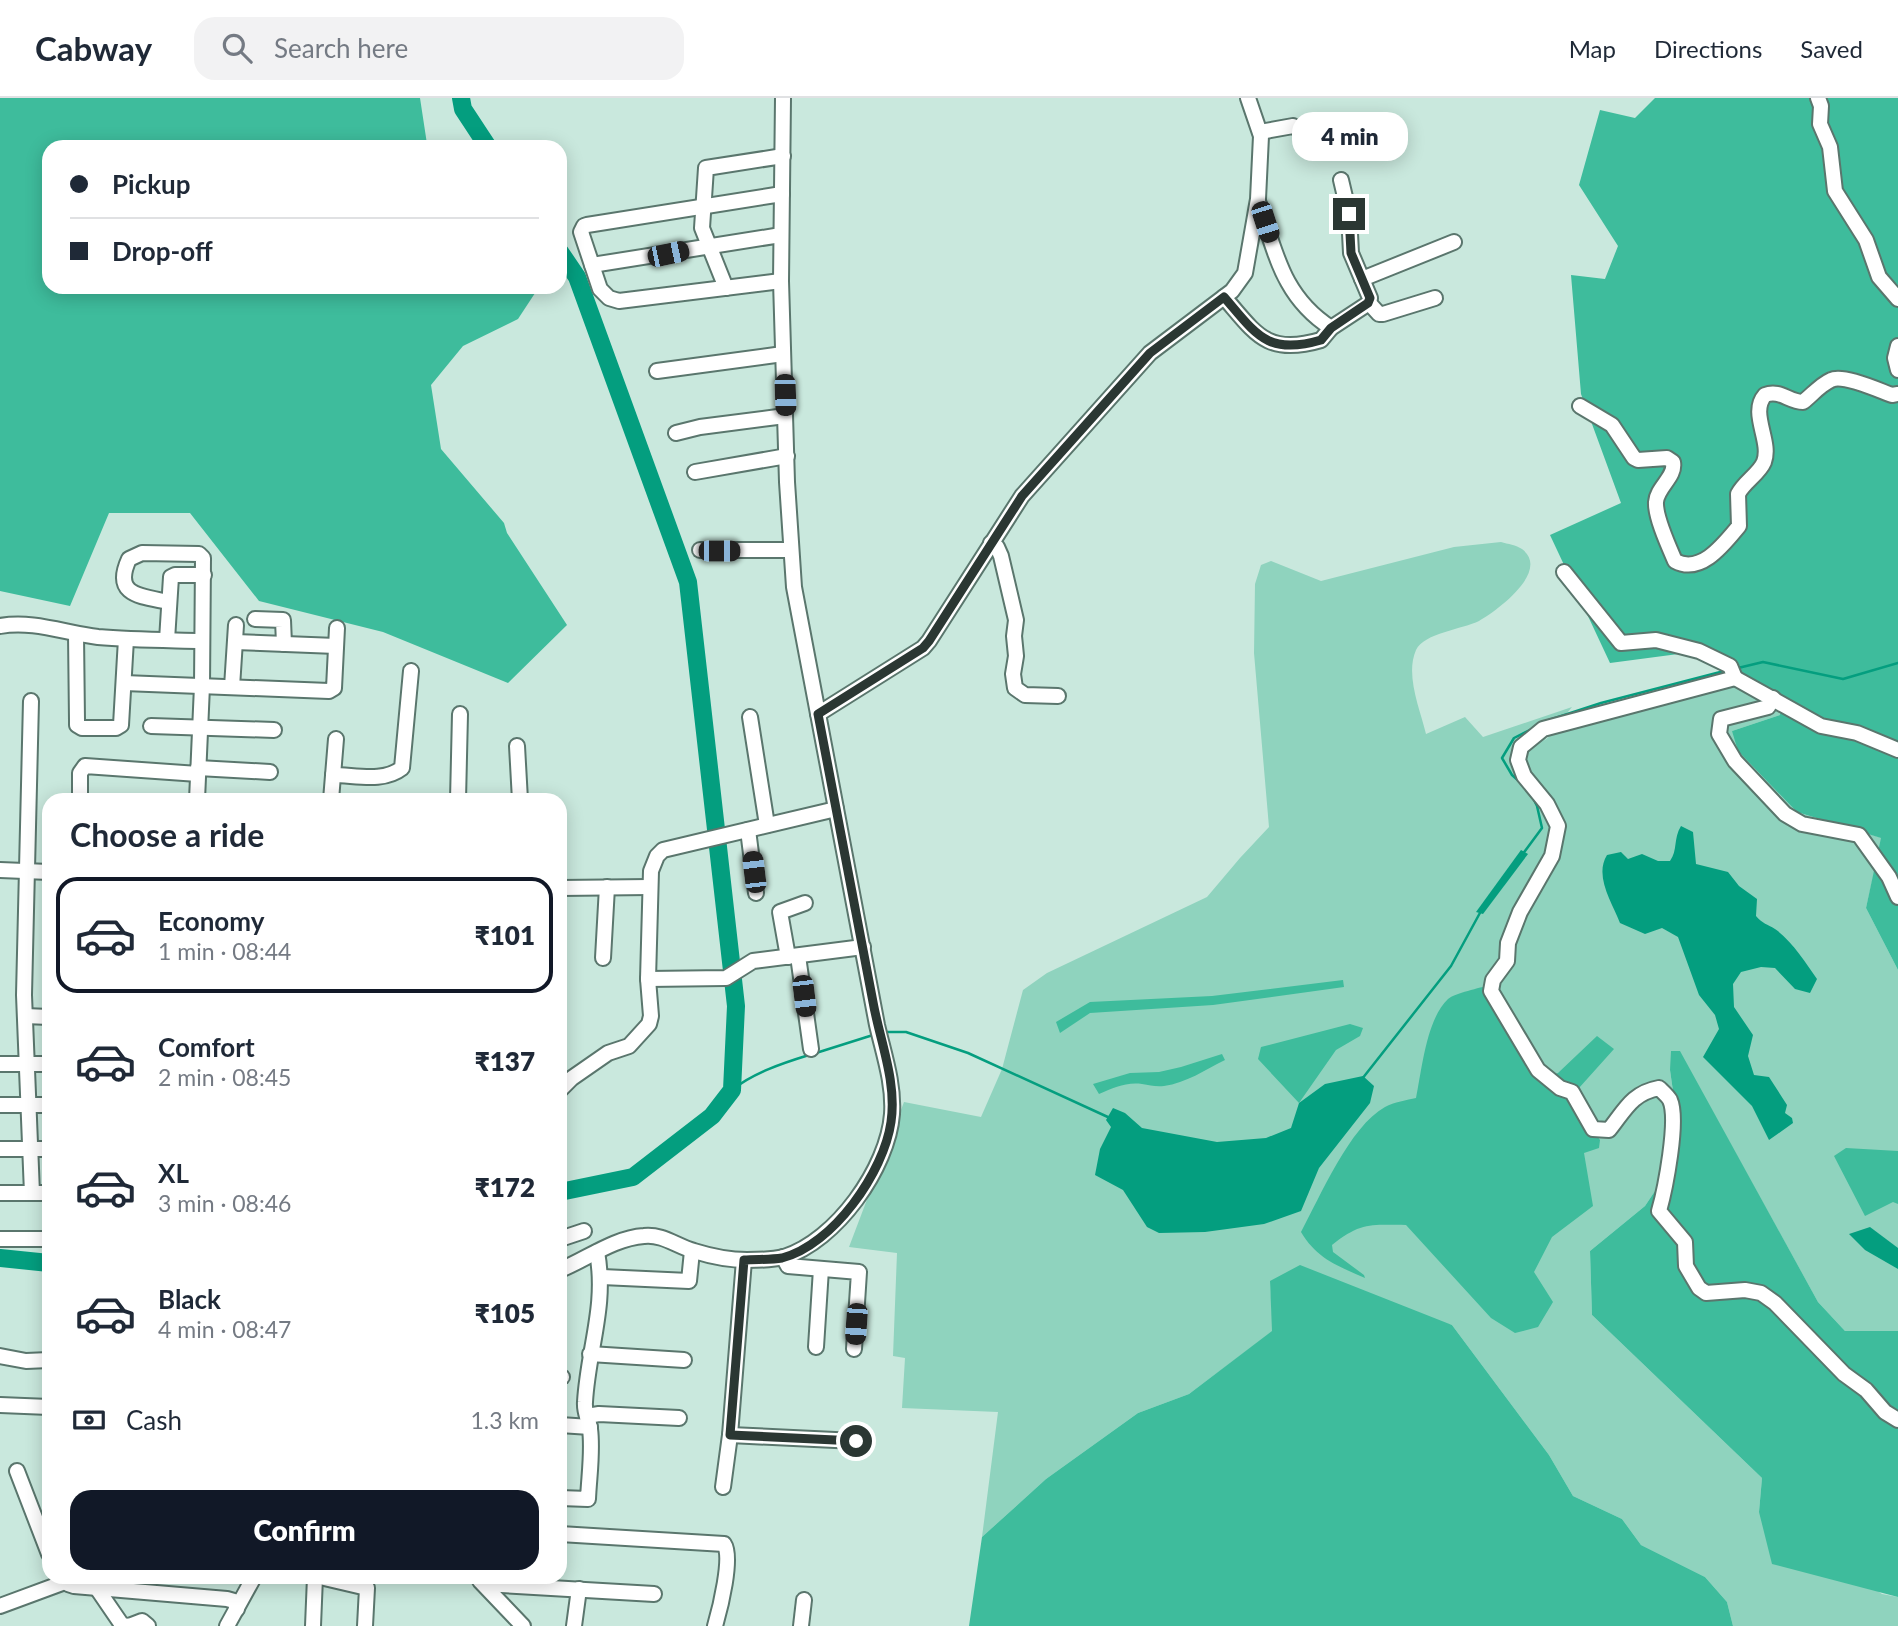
<!DOCTYPE html>
<meta charset="utf-8">
<style>
body{margin:0;font-family:Lato,sans-serif;background:#f2f2f3;color:#1f2937;height:100vh;display:flex;flex-direction:column;font-size:26px;white-space:nowrap}
*{box-sizing:border-box;margin:0}
p{font-size:23px;color:#747a83}
.icon{flex:none;width:38px;height:38px;fill:none;stroke:currentColor;stroke-width:2;stroke-linecap:round;stroke-linejoin:round}
.map{position:relative;flex:1;overflow:hidden}
.side{position:absolute;left:42px;top:695px;width:525px;height:791px;display:flex;flex-direction:column;background:#fff;border-radius:21px;box-shadow:0 4px 18px #0003}
.side>*{flex:none}
.banner{position:absolute;left:42px;top:42px;width:525px;height:154px;border-radius:21px;box-shadow:0 4px 18px #0003;display:grid;align-content:center;height:154px;padding:0 28px;background:#fff}
.end{position:absolute;width:32px;height:32px;margin:-16px;border:9px solid #2b3733;background:#fff;box-shadow:0 0 0 4px #fff}
.from{border-radius:50%}
.bubble{position:absolute;height:49px;border-radius:21px;background:#fff;box-shadow:0 4px 18px #0003;font-size:23px;font-weight:800;line-height:49px;text-align:center}
.car{position:absolute;width:21px;height:42px;margin:-21px -10px;border-radius:9px;box-shadow:0 0 5px 2px #0007;background:linear-gradient(#222 24%,#8ab4d8 0 40%,#222 0 76%,#8ab4d8 0 86%,#222 0)}
.banner b{display:flex;align-items:center;gap:24px;height:66px;font-size:26px}
.banner b+b{border-top:2px solid #e0e1e3}
.banner i{width:18px;height:18px;background:#1f2937}
ul{padding:0;list-style:none}
li{display:flex;align-items:center;gap:21px;height:116px;margin:0 14px 10px;padding:0 14px;border:4px solid transparent;border-radius:21px}
li div{flex:1}
li b{display:block;font-size:26px}
li em{font-style:normal;font-weight:800}
li.current{border-color:#111827}
li>.icon{width:63px;height:63px;stroke-width:1.5}
h2{padding:0 28px;font-size:32px;line-height:84px}
.pay{display:flex;align-items:center;gap:18px;height:77px;padding:0 28px;font-size:26px}
.pay p{margin-inline-start:auto}
.button{display:flex;gap:14px;margin-top:auto;padding:14px 28px}
.button a{flex:1;height:80px;border-radius:21px;background:#111827;color:#fff;font-size:28px;font-weight:800;line-height:80px;text-align:center}
header{display:flex;align-items:center;gap:42px;box-sizing:border-box;height:98px;padding:0 35px;background:#fff;border-bottom:2px solid #e0e1e3}
header strong{font-size:33px}
nav{display:flex;gap:38px;margin-inline-start:auto;font-size:24px}
.search{width:490px;height:63px;background:#f2f2f3;display:flex;align-items:center;gap:18px;box-sizing:border-box;padding:0 24px;border-radius:21px;color:#747a83;font-size:26px}
.map>svg:first-child{display:block}
.green{fill:#8fd3be}
.forest{fill:#3ebc9c}
.water{fill:#049e7f}
.lines{fill:none;stroke-linecap:round;stroke-linejoin:round}
.stream{stroke:#049e7f;stroke-width:2.5}
.river{stroke:#049e7f;stroke-width:18}
.minor-casing{stroke:#5a766d;stroke-width:18}
.minor{stroke:#fff;stroke-width:14}
.route{stroke:#2b3733;stroke-width:9}
</style>
<header>
<strong>Cabway</strong>
<div class="search"><svg class="icon" aria-label="search" viewBox="0 0 24 24"><circle cx="10" cy="10" r="6"/><path d="M15 15l6 6"/></svg>Search here</div>
<nav><a>Map</a><a>Directions</a><a>Saved</a></nav>
</header>
<div class="map">
<svg width="1898" height="1528" viewBox="0 0 1898 1528">
<rect width="100%" height="100%" fill="#c9e8dd"/>
<path class="green" d="M1501,444C1508,446 1516,447 1522,451C1551,473 1497,513 1479,523C1463,531 1424,535 1416,552C1405,577 1420,611 1426,636L1465,619L1483,639L1572,609L1544,643L1552,636L1752,581L1782,601L1780,617L1732,633L1797,714L1882,740L1866,810L1898,872V1233H1845L1818,1204L1679,953L1670,972L1673,993L1659,1087L1645,1108L1590,1153L1592,1217L1762,1380L1759,1414L1882,1496L1898,1499V1528H1733L1727,1504L1705,1479L1641,1447L1622,1421L1573,1398L1549,1357L1452,1227L1270,1183L1273,1233L1189,1296L1138,1315L1046,1381L982,1439L998,1314L902,1310L905,1260L893,1258L897,1155L849,1149L904,1004L981,1019L1002,971L1023,892L1047,875L1207,799L1240,760L1269,729L1254,555L1255,486L1261,467L1271,463L1321,483L1454,449Z"/>
<g class="forest">
<polygon points="0,0 420,0 427,46 429,49 49,49 49,189 539,189 518,221 463,248 431,287 441,351 504,425 507,435 567,527 508,585 383,534 259,503 190,415 109,415 70,508 0,493"/>
<polygon points="1655,0 1898,0 1898,872 1866,810 1881,740 1797,714 1738,653 1732,633 1780,617 1782,601 1752,581 1701,553 1610,565 1550,437 1621,405 1581,296 1571,177 1605,181 1618,148 1579,87 1600,12 1635,20"/>
<polygon points="1343,882 1344,889 1213,907 1090,915 1060,935 1056,924 1090,904 1212,898"/>
<path d="M1490,887L1541,981L1558,975L1597,938L1614,951L1570,1000L1600,1042L1599,1050L1584,1055L1593,1108L1552,1139L1534,1174L1553,1204L1538,1229L1515,1235L1491,1220L1406,1127C1371,1127 1361,1124 1332,1147L1333,1154L1364,1177L1365,1180C1338,1168 1317,1161 1301,1134C1320,1099 1350,1028 1385,1009C1394,1004 1407,1002 1416,1000C1422,972 1426,922 1448,901C1455,895 1480,890 1490,887Z"/>
<polygon points="1350,926 1363,930 1360,938 1336,952 1299,1005 1258,961 1261,949"/>
<polygon points="1671,953 1680,953 1818,1204 1845,1233 1898,1233 1898,1499 1772,1466 1759,1414 1762,1380 1592,1217 1590,1153 1645,1108 1659,1087 1673,993 1670,972"/>
<path d="M1222,956L1225,962C1205,972 1186,985 1164,988C1155,989 1150,987 1142,986C1125,984 1114,990 1099,996L1093,986L1130,975L1159,974L1181,969Z"/>
<polygon points="1846,1050 1898,1053 1898,1106 1893,1104 1865,1118 1834,1058"/>
<polygon points="1300,1167 1452,1227 1549,1357 1573,1398 1622,1421 1641,1447 1705,1479 1727,1504 1733,1528 969,1528 982,1439 1046,1381 1138,1315 1189,1296 1272,1233 1270,1183"/>
</g>
<g class="water">
<path d="M1681,728L1693,734L1696,766L1728,774L1739,788L1757,801L1756,818C1763,826 1767,826 1775,831C1792,843 1805,864 1817,881L1810,895L1795,891L1775,870L1761,869L1741,874L1733,886L1734,909L1753,937L1748,958L1754,977L1769,979L1787,1007L1785,1015L1792,1020L1793,1025L1769,1042L1752,1008L1703,959L1719,931L1715,917L1699,897L1678,839L1662,830L1645,836L1620,825C1612,804 1594,778 1607,757L1621,754L1628,761L1642,756L1658,763H1670C1678,752 1673,741 1681,728Z"/>
<polygon points="1521,752 1528,756 1483,816 1476,814"/>
<polygon points="1363,978 1374,988 1370,1005 1319,1070 1301,1113 1264,1126 1205,1134 1159,1135 1147,1129 1123,1092 1095,1077 1100,1051 1111,1029 1106,1022 1113,1010 1125,1015 1142,1030 1217,1044 1266,1040 1291,1030 1299,1005 1325,986"/>
<polygon points="1870,1129 1898,1150 1898,1171 1865,1152 1849,1136"/>
</g>
<g class="lines">
<g class="stream">
<polyline points="1738,570 1763,564 1843,581 1898,565"/>
<polyline points="1549,622 1601,605 1728,572"/>
<polyline points="1521,685 1512,677 1502,660 1514,640 1534,630"/>
<polyline points="1522,757 1542,730 1537,708 1532,698"/>
<polyline points="886,934 906,934 968,955 1110,1020"/>
<polyline points="816,955 873,937"/>
<polyline points="1362,981 1451,868 1481,813"/>
<path d="M732,992C753,975 783,965 809,957"/>
</g>
<g class="river">
<polyline points="461,0 463,11 488,49"/>
<polyline points="560,154 577,179 688,484 736,908 732,992 712,1018 633,1079 560,1094"/>
<polyline points="0,1160 49,1165"/>
</g>
<g class="minor-casing">
<g id="minor">
<polyline points="1818,0 1821,8 1820,26 1830,49 1835,93 1866,142 1879,179 1898,201"/>
<polyline points="1260,34 1293,28 1305,34 1313,35 1336,28"/>
<path d="M1259,106C1276,156 1283,199 1331,230"/>
<polyline points="592,167 781,137"/>
<polyline points="1362,181 1454,144"/>
<polyline points="781,183 619,203 609,200 600,191 581,134 584,128 587,127 782,96"/>
<polyline points="726,190 702,130 706,70 783,58"/>
<path d="M1224,199C1256,236 1267,258 1321,242L1331,230L1369,205L1370,200L1351,155L1349,116L1341,82"/>
<polyline points="1369,205 1379,216 1383,216 1435,200"/>
<polyline points="1898,248 1895,260 1898,272"/>
<polyline points="657,273 783,256"/>
<path d="M1580,308L1612,327L1634,360L1638,362L1667,360L1673,364C1676,379 1657,389 1656,404C1655,419 1669,449 1675,463C1701,477 1724,446 1739,428L1738,396C1744,384 1759,376 1764,364C1772,343 1749,315 1765,297C1780,291 1789,304 1803,304C1812,297 1820,287 1831,282C1843,276 1878,292 1892,297L1898,296"/>
<polyline points="676,335 700,329 785,318"/>
<polyline points="695,374 787,358"/>
<polyline points="991,445 997,449 1001,458 1016,522 1014,538 1016,558 1013,576 1015,590 1025,597 1058,598"/>
<polyline points="700,452 791,452"/>
<path d="M1564,474L1621,545L1656,542L1699,553L1730,568L1735,580L1543,631L1521,649L1518,662L1524,678L1547,706L1558,728L1552,758L1520,814L1508,845L1507,863L1493,882L1491,893L1538,972L1560,990L1572,994L1593,1031L1609,1032C1625,1012 1632,995 1659,990C1662,993 1668,998 1670,1002C1679,1022 1665,1092 1659,1113L1685,1144L1686,1168L1699,1190L1706,1195L1745,1192L1761,1195L1775,1205L1844,1276L1866,1292L1885,1314L1898,1322"/>
<path d="M169,504C141,498 112,498 129,461L142,455L199,456L203,460L202,588L197,702"/>
<polyline points="255,521 283,522 284,546"/>
<path d="M0,528C33,522 65,535 98,539C132,542 167,542 202,543"/>
<polyline points="76,536 77,623 77,627 82,630 116,630 121,627 126,541"/>
<polyline points="167,542 171,479 175,477 204,477"/>
<polyline points="235,544 336,548"/>
<polyline points="1735,580 1821,628 1857,635 1898,652"/>
<polyline points="124,585 329,593 334,590 337,530"/>
<polyline points="232,589 236,527"/>
<polyline points="1773,600 1768,609 1721,621 1719,636 1735,663 1785,716 1802,726 1859,737 1889,779 1898,799"/>
<polyline points="31,603 24,897 32,1095"/>
<polyline points="818,616 923,550 929,543 1022,398 1150,255 1232,193 1245,175 1258,101 1261,38 1248,0"/>
<polyline points="750,619 767,727"/>
<polyline points="151,628 274,632"/>
<polyline points="517,648 520,702"/>
<polyline points="198,670 270,674"/>
<path d="M333,677C355,677 383,685 402,670L411,573"/>
<polyline points="80,702 80,675 85,668 198,676"/>
<polyline points="331,702 336,641"/>
<polyline points="458,702 460,616"/>
<polyline points="836,711 663,752 657,758 651,773 648,881 726,880 753,863 863,849"/>
<polyline points="748,732 756,795"/>
<polyline points="0,772 49,774"/>
<polyline points="560,790 650,789"/>
<polyline points="798,858 811,951"/>
<polyline points="788,859 780,814 805,805"/>
<polyline points="603,860 607,789"/>
<polyline points="25,918 49,919"/>
<polyline points="0,966 49,966"/>
<polyline points="560,992 572,980 608,955 629,948 649,926 651,918 648,881"/>
<polyline points="0,1007 49,1007"/>
<polyline points="0,1051 49,1051"/>
<polyline points="0,1095 49,1095"/>
<polyline points="0,1141 49,1141"/>
<polyline points="560,1141 584,1133"/>
<polyline points="783,1159 788,1168 859,1174 854,1251"/>
<path d="M560,1172C587,1161 614,1140 644,1138C663,1136 676,1148 694,1153C710,1158 729,1162 747,1162C758,1162 772,1162 784,1159C836,1143 888,1070 892,1016C894,986 884,957 877,927L794,489L787,384L781,183L783,0"/>
<polyline points="602,1179 689,1183 692,1153"/>
<polyline points="816,1249 821,1171"/>
<polyline points="590,1256 684,1262"/>
<polyline points="0,1258 26,1263 49,1262"/>
<polyline points="560,1279 562,1279"/>
<polyline points="0,1307 49,1309"/>
<polyline points="587,1318 599,1316 679,1320"/>
<polyline points="560,1327 590,1329"/>
<polyline points="730,1337 856,1343"/>
<polyline points="17,1373 49,1456"/>
<polyline points="723,1389 730,1337 744,1162"/>
<path d="M560,1400L588,1401C589,1378 593,1353 590,1331C589,1322 584,1314 585,1304C588,1251 607,1208 597,1154"/>
<path d="M560,1436L724,1446C733,1459 720,1511 715,1528"/>
<polyline points="62,1479 68,1486 74,1488 227,1501 234,1503 237,1511"/>
<polyline points="320,1479 367,1490 365,1528"/>
<polyline points="480,1483 523,1528"/>
<polyline points="484,1486 654,1496"/>
<polyline points="96,1489 122,1527 129,1528 142,1523 148,1528"/>
<polyline points="0,1508 65,1484"/>
<polyline points="227,1528 254,1479"/>
<polyline points="313,1528 315,1479"/>
<polyline points="574,1528 579,1491"/>
<polyline points="801,1528 804,1502"/>
</g>
</g>
<use href="#minor" class="minor"/>
</g>
<g class="lines">
<path class="route" d="M856,1343L730,1337L744,1162C756,1161 770,1162 782,1160C833,1147 884,1074 891,1024C897,984 880,943 873,904C855,808 836,712 818,616L923,550L929,543L1022,398L1150,255L1224,199C1256,236 1267,258 1321,242L1331,230L1368,205L1370,200L1351,155L1349,116"/>
</g>
</svg>
<i class="end from" style="left:856px;top:1343px"></i>
<i class="end" style="left:1349px;top:116px"></i>
<div class="bubble" style="left:1292px;top:14px;width:116px">4 min</div>
<i class="car" style="left:1265px;top:124px;rotate:162deg"></i>
<i class="car" style="left:668px;top:156px;rotate:78deg"></i>
<i class="car" style="left:785px;top:297px;rotate:178deg"></i>
<i class="car" style="left:719px;top:453px;rotate:90deg"></i>
<i class="car" style="left:754px;top:774px;rotate:353deg"></i>
<i class="car" style="left:804px;top:898px;rotate:173deg"></i>
<i class="car" style="left:856px;top:1226px;rotate:184deg"></i>
<div class="banner">
<b><i class="from"></i>Pickup</b>
<b><i></i>Drop-off</b>
</div>
<section class="side">
<h2>Choose a ride</h2>
<ul>
<li class="current"><svg class="icon" aria-label="car" viewBox="0 0 24 24"><path d="M5 17H2v-5l4-1 3-4h7l3 4 3 1v5h-3M9 17h6M6 11h13"/><circle cx="7" cy="17" r="2"/><circle cx="17" cy="17" r="2"/></svg><div><b>Economy</b><p>1 min · 08:44</p></div><em>₹101</em></li>
<li><svg class="icon" aria-label="car" viewBox="0 0 24 24"><path d="M5 17H2v-5l4-1 3-4h7l3 4 3 1v5h-3M9 17h6M6 11h13"/><circle cx="7" cy="17" r="2"/><circle cx="17" cy="17" r="2"/></svg><div><b>Comfort</b><p>2 min · 08:45</p></div><em>₹137</em></li>
<li><svg class="icon" aria-label="car" viewBox="0 0 24 24"><path d="M5 17H2v-5l4-1 3-4h7l3 4 3 1v5h-3M9 17h6M6 11h13"/><circle cx="7" cy="17" r="2"/><circle cx="17" cy="17" r="2"/></svg><div><b>XL</b><p>3 min · 08:46</p></div><em>₹172</em></li>
<li><svg class="icon" aria-label="car" viewBox="0 0 24 24"><path d="M5 17H2v-5l4-1 3-4h7l3 4 3 1v5h-3M9 17h6M6 11h13"/><circle cx="7" cy="17" r="2"/><circle cx="17" cy="17" r="2"/></svg><div><b>Black</b><p>4 min · 08:47</p></div><em>₹105</em></li>
</ul>
<div class="pay"><svg class="icon" aria-label="cash" viewBox="0 0 24 24"><path d="M3 7h18v10H3z"/><circle cx="12" cy="12" r="2"/></svg>Cash<p>1.3 km</p></div>
<div class="button"><a>Confirm</a></div>
</section>
</div>
